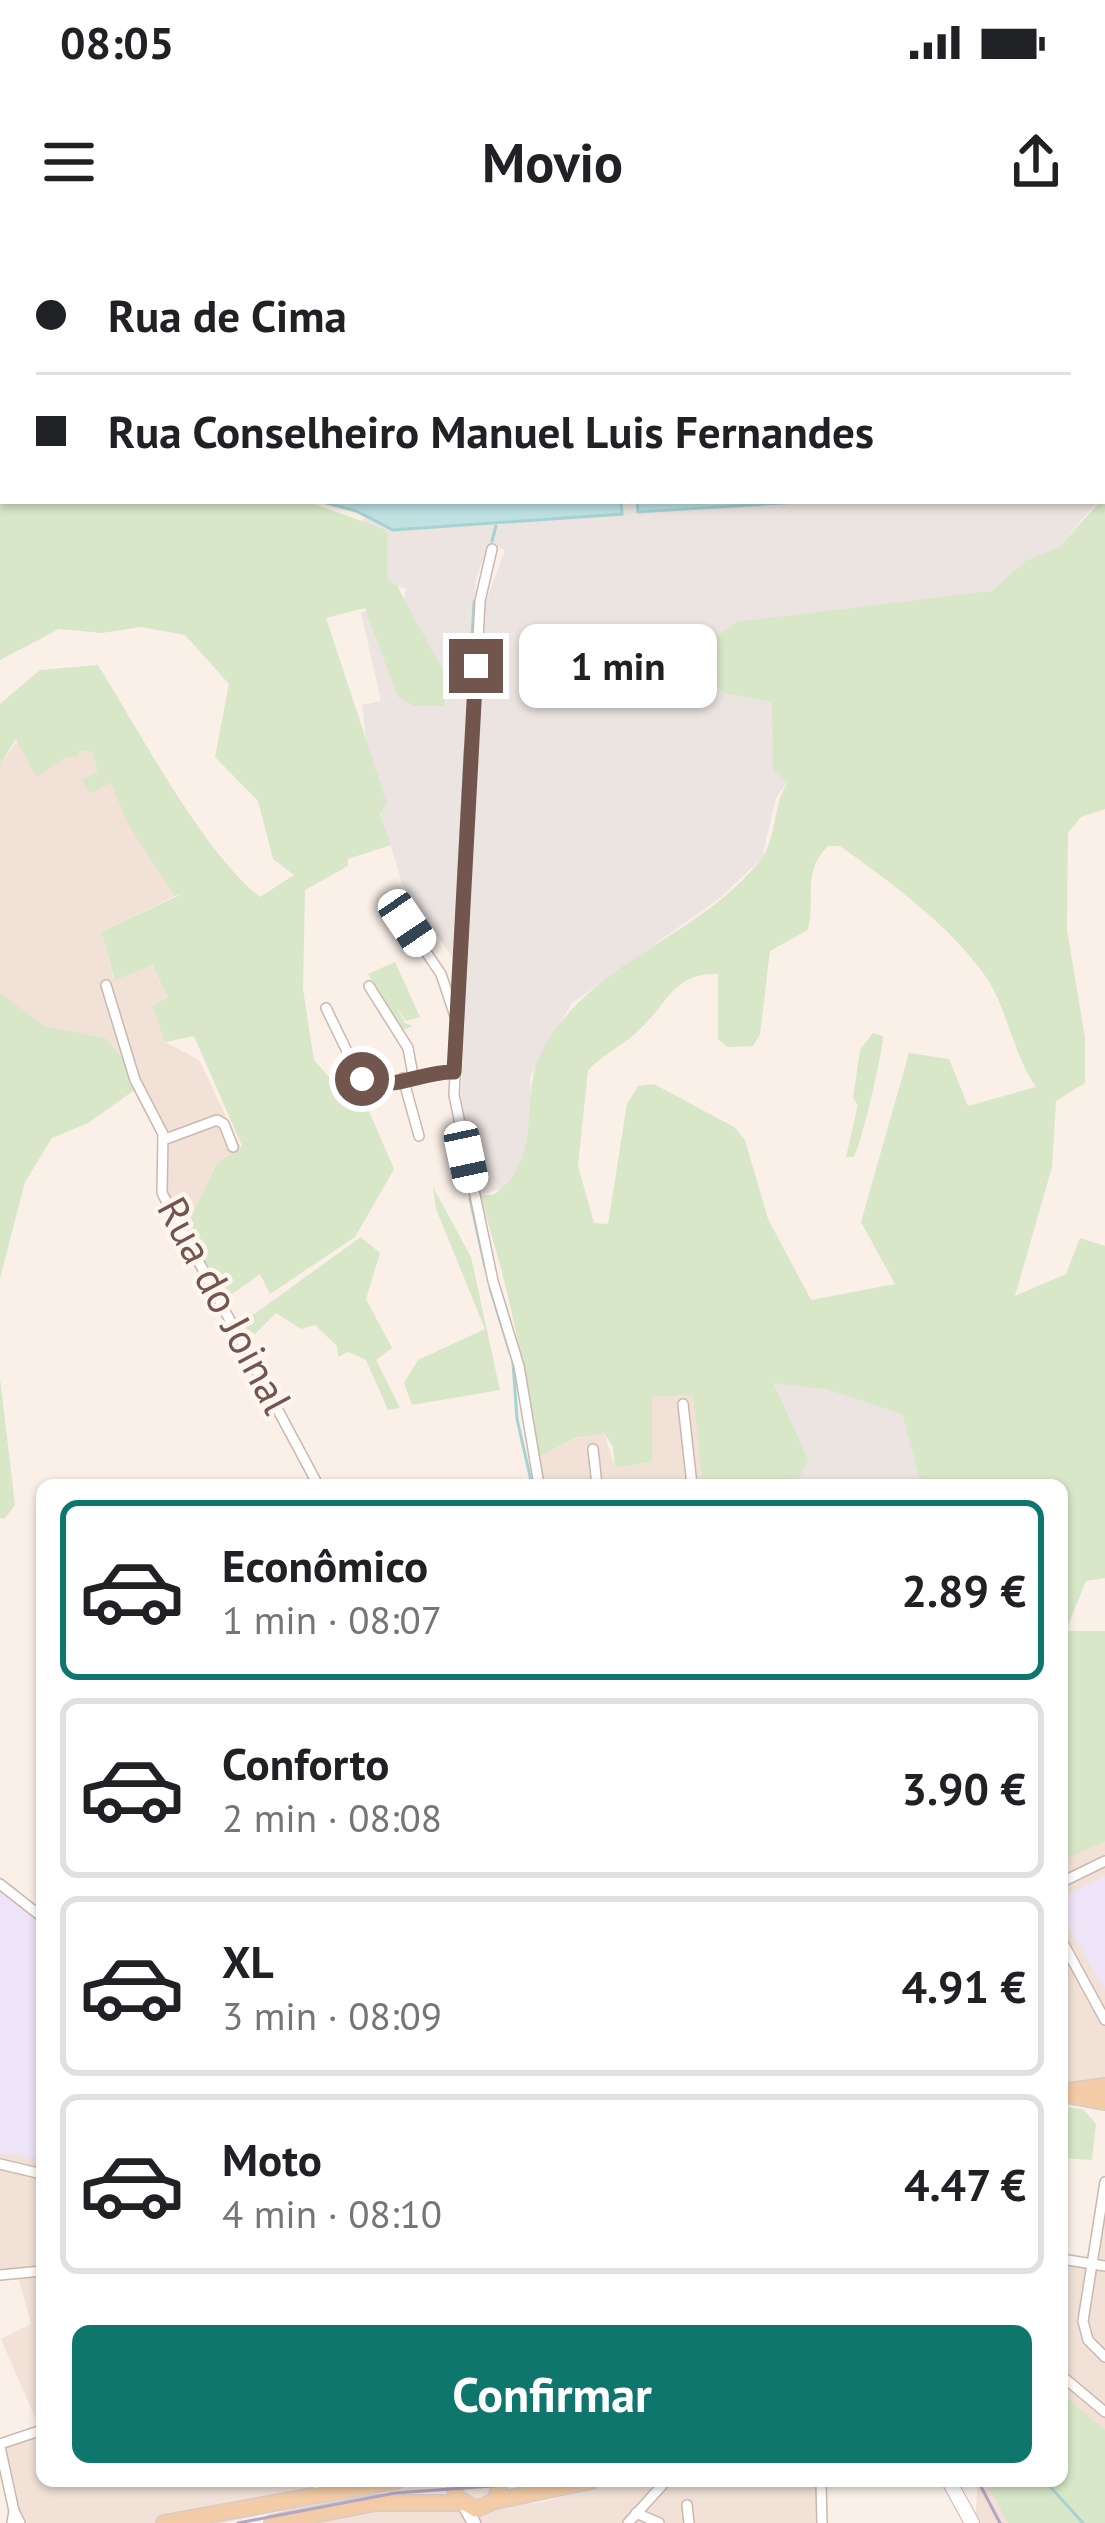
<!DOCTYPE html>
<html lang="pt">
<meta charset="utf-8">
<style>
body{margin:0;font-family:"PT Sans",sans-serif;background:#f6f6f6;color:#202124;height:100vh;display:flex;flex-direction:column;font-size:45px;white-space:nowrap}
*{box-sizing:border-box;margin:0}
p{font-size:39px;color:#757577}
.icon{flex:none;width:66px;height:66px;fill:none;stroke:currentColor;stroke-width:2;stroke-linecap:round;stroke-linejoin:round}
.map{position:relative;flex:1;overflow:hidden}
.sheet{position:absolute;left:36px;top:1239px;width:1032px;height:1008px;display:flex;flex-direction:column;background:#fff;border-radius:18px;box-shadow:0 3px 9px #0004}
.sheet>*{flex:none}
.hud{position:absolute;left:0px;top:0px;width:1107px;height:264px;box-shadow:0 3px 9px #0004;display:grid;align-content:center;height:264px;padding:0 36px;background:#fff}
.end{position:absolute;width:54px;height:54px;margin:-27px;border:15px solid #72564e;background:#fff;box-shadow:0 0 0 6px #fff}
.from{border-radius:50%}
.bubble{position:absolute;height:84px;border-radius:18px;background:#fff;box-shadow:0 3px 9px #0004;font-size:39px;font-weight:700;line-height:84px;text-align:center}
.car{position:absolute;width:36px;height:72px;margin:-36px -18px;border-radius:15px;box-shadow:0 0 9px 3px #0007;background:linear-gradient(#fff 24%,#345 0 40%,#fff 0 76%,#345 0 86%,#fff 0)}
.hud b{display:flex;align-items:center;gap:42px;height:114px;font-size:45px}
.hud b+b{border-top:3px solid #e0e0e0}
.hud i{width:30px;height:30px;background:#202124}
ul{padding:21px 0 0;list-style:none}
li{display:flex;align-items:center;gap:36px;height:180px;margin:0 24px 18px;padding:0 12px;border:6px solid #e0e0e0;border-radius:18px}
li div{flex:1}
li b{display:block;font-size:45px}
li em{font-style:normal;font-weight:700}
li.on{border-color:#0f766e}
li>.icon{width:108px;height:108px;stroke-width:1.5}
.cta{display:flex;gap:24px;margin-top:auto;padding:24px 36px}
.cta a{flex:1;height:138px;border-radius:18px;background:#0f766e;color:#fff;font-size:48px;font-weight:700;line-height:138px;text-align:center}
.status{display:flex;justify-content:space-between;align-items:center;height:84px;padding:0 60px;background:#fff;direction:ltr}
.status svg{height:33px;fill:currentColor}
header{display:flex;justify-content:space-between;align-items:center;height:156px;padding:0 36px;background:#fff;font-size:54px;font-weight:700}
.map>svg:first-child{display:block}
.residential{fill:#f1e1d7}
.industrial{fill:#ebe4e1}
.education{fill:#ede4f7}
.green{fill:#d8e7c7;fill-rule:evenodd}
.water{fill:#bee2e2;stroke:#a5d3d3;stroke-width:3}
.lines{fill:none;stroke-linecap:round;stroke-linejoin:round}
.stream{stroke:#a5d3d3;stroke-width:3}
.minor-casing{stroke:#cbb7ae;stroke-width:12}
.tertiary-casing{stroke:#cbb7ae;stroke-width:15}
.secondary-casing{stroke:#d0b9af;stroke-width:16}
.primary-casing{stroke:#d5ccca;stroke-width:18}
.minor{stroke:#fff;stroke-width:9}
.tertiary{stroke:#fff;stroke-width:12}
.secondary{stroke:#fff;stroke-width:14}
.primary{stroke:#f3cba6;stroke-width:15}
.tram{stroke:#b2a7c3;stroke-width:3}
.route{stroke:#72564e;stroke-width:15}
.labels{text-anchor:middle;stroke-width:9;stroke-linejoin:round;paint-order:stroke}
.street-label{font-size:42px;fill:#72564e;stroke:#fdf5ee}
</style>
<div class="status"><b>08:05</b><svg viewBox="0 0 49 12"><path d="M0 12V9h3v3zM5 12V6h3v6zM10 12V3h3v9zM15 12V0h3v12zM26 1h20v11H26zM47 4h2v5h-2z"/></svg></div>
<header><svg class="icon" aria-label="menu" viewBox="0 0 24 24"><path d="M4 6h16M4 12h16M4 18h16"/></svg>Movio<svg class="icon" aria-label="share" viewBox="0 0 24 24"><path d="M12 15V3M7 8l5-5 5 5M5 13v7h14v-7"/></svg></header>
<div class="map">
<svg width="1105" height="2283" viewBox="0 0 1105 2283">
<rect width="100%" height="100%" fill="#faf0e8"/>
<g class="residential">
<polygon points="79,459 123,571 175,656 101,692 114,739 151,724 168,759 152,766 165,802 199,820 241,908 215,924 187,992 167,953 164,894 143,844 106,798 45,786 0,753 0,525 37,474"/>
<polygon points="694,1155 703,1245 545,1245 537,1218 586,1194 604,1193 615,1228 651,1222 651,1157"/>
<polygon points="1062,1391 1105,1391 1105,1855 1062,1851"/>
<polygon points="0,1637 42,1672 42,2241 489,2241 501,2266 544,2262 611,2241 827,2241 826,2283 284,2283 281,2271 223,2283 16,2283 1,2204 40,2189 1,2099 31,2084 17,2033 0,2034"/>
<polygon points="1105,1972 1105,2283 975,2283 978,2241 1062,2241 1062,2017 1099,2023"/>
</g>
<g class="industrial">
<polygon points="621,261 637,261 639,272 815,261 1096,263 1059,307 1025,321 992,351 721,394 662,397 652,408 664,420 713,440 723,453 773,462 788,541 776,558 762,618 720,658 572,763 530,837 532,888 521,925 503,948 481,955 461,862 469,637 483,369 505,310 488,304 476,339 452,717 403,646 374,551 367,508 362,465 381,461 361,372 403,365 406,348 358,343 346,298 366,276 393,290 622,273"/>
<polygon points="774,1142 825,1149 902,1174 921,1245 769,1245 799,1236 808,1219"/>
</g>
<g class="education">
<polygon points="1105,1636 1105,1750 1062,1676 1062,1657"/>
<polygon points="0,1652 42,1683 42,1919 0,1913"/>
</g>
<g class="green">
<path d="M0,236L3,261H305L387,290V338L397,346L447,438L444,466H415L398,457L365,368L326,378L387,563L380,573L391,605L348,619V626L305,650L303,749L314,820L348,859L369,871L394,929L355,997L270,1054L260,1034L228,1057L224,1081L180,1001L216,924L242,906L194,796L165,802L152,766L168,758L152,725L115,740L101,692L184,653L175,656L128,584L111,543L89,553L82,540L98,532L92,511H78L79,516L65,518L36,537L16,499L0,525V464L40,430L98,425C138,489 204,614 260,657L294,635L273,619L258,561L215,517L229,444L185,395L141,387L102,393L59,389L0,420Z"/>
<path d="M1105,256V569L1081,577L1068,593L1067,690L1085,798V843L1056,861L1052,927L1015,1056L1066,1034L1080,998L1105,1006V1338L1086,1341L1067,1388H1062V1245H921L902,1174L825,1149L774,1143L808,1219L800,1236L769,1245H703L693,1155L652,1157V1222L615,1228L613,1207L604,1193L578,1197L537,1218C527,1146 515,1076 495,1007C478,946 460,887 459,824L461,863L481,955H493C549,916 515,854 545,805C600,715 701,697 761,619C778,596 772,565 788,542L773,531L772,462L723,453L713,440L656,415L655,400L720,394L736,382L992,351L1025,321L1059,307ZM828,606H840C890,642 950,685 986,737C1008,770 1013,814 1036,847L968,866L949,819L909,813L861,982L895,1044L811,1060L768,979L745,900L734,887L654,844L638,846L627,864L608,984L594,983L578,926L588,830C605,813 626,804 642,787C669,761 675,732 718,734V799L727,807L753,806L760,794L770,711L808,690C816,657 801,634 828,606Z"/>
<polygon points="395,722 420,777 406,781 397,768 405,783 413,786 400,791 368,734"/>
<polygon points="0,753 45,786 106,798 143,844 88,883 52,898 25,942 0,1038"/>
<path d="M873,793L883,796C884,808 861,905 854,917H846L858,865L853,858L860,810Z"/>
<polygon points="433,947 471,1017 500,1150 412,1165 404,1143 418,1120 485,1089 436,969"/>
<polygon points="361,997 380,1013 366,1059 392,1108 376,1120 400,1168 388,1170 366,1120 348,1112 338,1117 337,1106 315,1085 301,1089 276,1073 255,1094 239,1085"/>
<polygon points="0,1138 15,1265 4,1279 0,1278"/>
<polygon points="1062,1391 1105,1391 1105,1601 1062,1621"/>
<polygon points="1062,1867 1083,1869 1096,1884 1092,1920 1062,1918"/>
<polygon points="1062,2154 1105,2190 1105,2283 1008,2283 986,2241 1062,2241"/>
</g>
<g class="water">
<polygon points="0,0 1105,0 1105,256 1104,3 3,3 3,198"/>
<polygon points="319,261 621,261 622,274 393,290 356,271"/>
<polygon points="637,261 815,261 638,272"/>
</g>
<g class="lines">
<g class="stream">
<polyline points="492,301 496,286"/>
<polyline points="470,436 474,362"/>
<polyline points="453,758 465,509"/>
<polyline points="451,805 453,783"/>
<polyline points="449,826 451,811"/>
<polyline points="470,959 485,1027"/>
<polyline points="490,1048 510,1113"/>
<polyline points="513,1123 517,1179 532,1245"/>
<polyline points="1045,2241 1083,2283"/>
</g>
<g class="minor-casing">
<g id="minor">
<polyline points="492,309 480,361 454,855 493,1041 519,1126 539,1245"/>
<polyline points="407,684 441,734 456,779"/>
<polyline points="106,745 135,840 163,894 162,953 318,1245"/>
<polyline points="369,746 408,808 413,835"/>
<polyline points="326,768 359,836 370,845 454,832"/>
<polyline points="403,838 419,896"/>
<polyline points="163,900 217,880 224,884 233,907"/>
<polyline points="683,1164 692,1245"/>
<polyline points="593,1209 597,1245"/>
<polyline points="1062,1642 1105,1621"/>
<polyline points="0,1644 42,1677"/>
<polyline points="1062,1701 1105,1780"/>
<polyline points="0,1924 42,1934"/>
<polyline points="1105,1942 1083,2081 1088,2100 1105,2117"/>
<polyline points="1062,2019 1105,2026"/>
<polyline points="0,2035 42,2031"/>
<polyline points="1062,2136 1105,2172"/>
<polyline points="0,2204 42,2190"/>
<polyline points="0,2207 14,2271"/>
<polyline points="313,2241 328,2252"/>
<polyline points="821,2241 822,2283"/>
<polyline points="687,2265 689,2283"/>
<polyline points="636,2273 659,2283"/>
<polyline points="12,2283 14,2271 20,2283"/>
<polyline points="628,2283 666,2241"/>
</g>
</g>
<g class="tertiary-casing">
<polyline id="tertiary" points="464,2265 474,2283"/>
</g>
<g class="secondary-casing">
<polyline id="secondary" points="949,2241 972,2283"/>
</g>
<g class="primary-casing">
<g id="primary">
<polyline points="1062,1852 1105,1846"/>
<polyline points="1066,1855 1104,1862"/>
<polyline points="454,2241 456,2257 476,2269 495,2261 501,2241"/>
<polyline points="495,2261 591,2241"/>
<polyline points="164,2283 396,2241"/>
<polyline points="272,2283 375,2263 461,2263"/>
</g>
</g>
<use href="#minor" class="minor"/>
<use href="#tertiary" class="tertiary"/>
<use href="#secondary" class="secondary"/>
<use href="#primary" class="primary"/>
<g class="tram">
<polyline points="978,2241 1000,2283"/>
<polyline points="238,2283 395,2253 564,2241"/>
</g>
</g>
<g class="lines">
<path class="route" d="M362,839C385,854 426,830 454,832L476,426"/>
</g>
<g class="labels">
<g class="street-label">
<text transform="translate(225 1065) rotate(62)" y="15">Rua do Joinal</text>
</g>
</g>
</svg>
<i class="end from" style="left:362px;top:839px"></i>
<i class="end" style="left:476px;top:426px"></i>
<div class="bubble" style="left:519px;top:384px;width:198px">1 min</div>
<i class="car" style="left:407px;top:683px;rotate:146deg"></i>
<i class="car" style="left:466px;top:917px;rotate:168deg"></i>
<div class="hud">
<b><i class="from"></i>Rua de Cima</b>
<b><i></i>Rua Conselheiro Manuel Luis Fernandes</b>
</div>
<section class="sheet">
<ul>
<li class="on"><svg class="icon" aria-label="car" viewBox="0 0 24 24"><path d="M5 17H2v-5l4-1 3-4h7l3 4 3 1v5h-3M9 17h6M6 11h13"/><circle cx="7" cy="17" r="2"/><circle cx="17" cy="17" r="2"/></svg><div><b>Econômico</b><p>1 min · 08:07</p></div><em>2.89 €</em></li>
<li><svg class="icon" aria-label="car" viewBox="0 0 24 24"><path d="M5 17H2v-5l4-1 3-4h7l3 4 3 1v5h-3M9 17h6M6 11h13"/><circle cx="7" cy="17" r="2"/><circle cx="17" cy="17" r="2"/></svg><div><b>Conforto</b><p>2 min · 08:08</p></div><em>3.90 €</em></li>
<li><svg class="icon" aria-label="car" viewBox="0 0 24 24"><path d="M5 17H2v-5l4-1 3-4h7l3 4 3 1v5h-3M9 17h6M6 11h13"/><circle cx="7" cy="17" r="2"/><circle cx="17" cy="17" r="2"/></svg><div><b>XL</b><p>3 min · 08:09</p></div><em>4.91 €</em></li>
<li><svg class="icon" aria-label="car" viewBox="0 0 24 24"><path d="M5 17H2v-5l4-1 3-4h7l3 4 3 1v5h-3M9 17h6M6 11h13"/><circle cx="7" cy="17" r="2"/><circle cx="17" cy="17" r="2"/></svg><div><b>Moto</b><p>4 min · 08:10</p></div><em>4.47 €</em></li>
</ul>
<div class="cta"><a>Confirmar</a></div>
</section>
</div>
